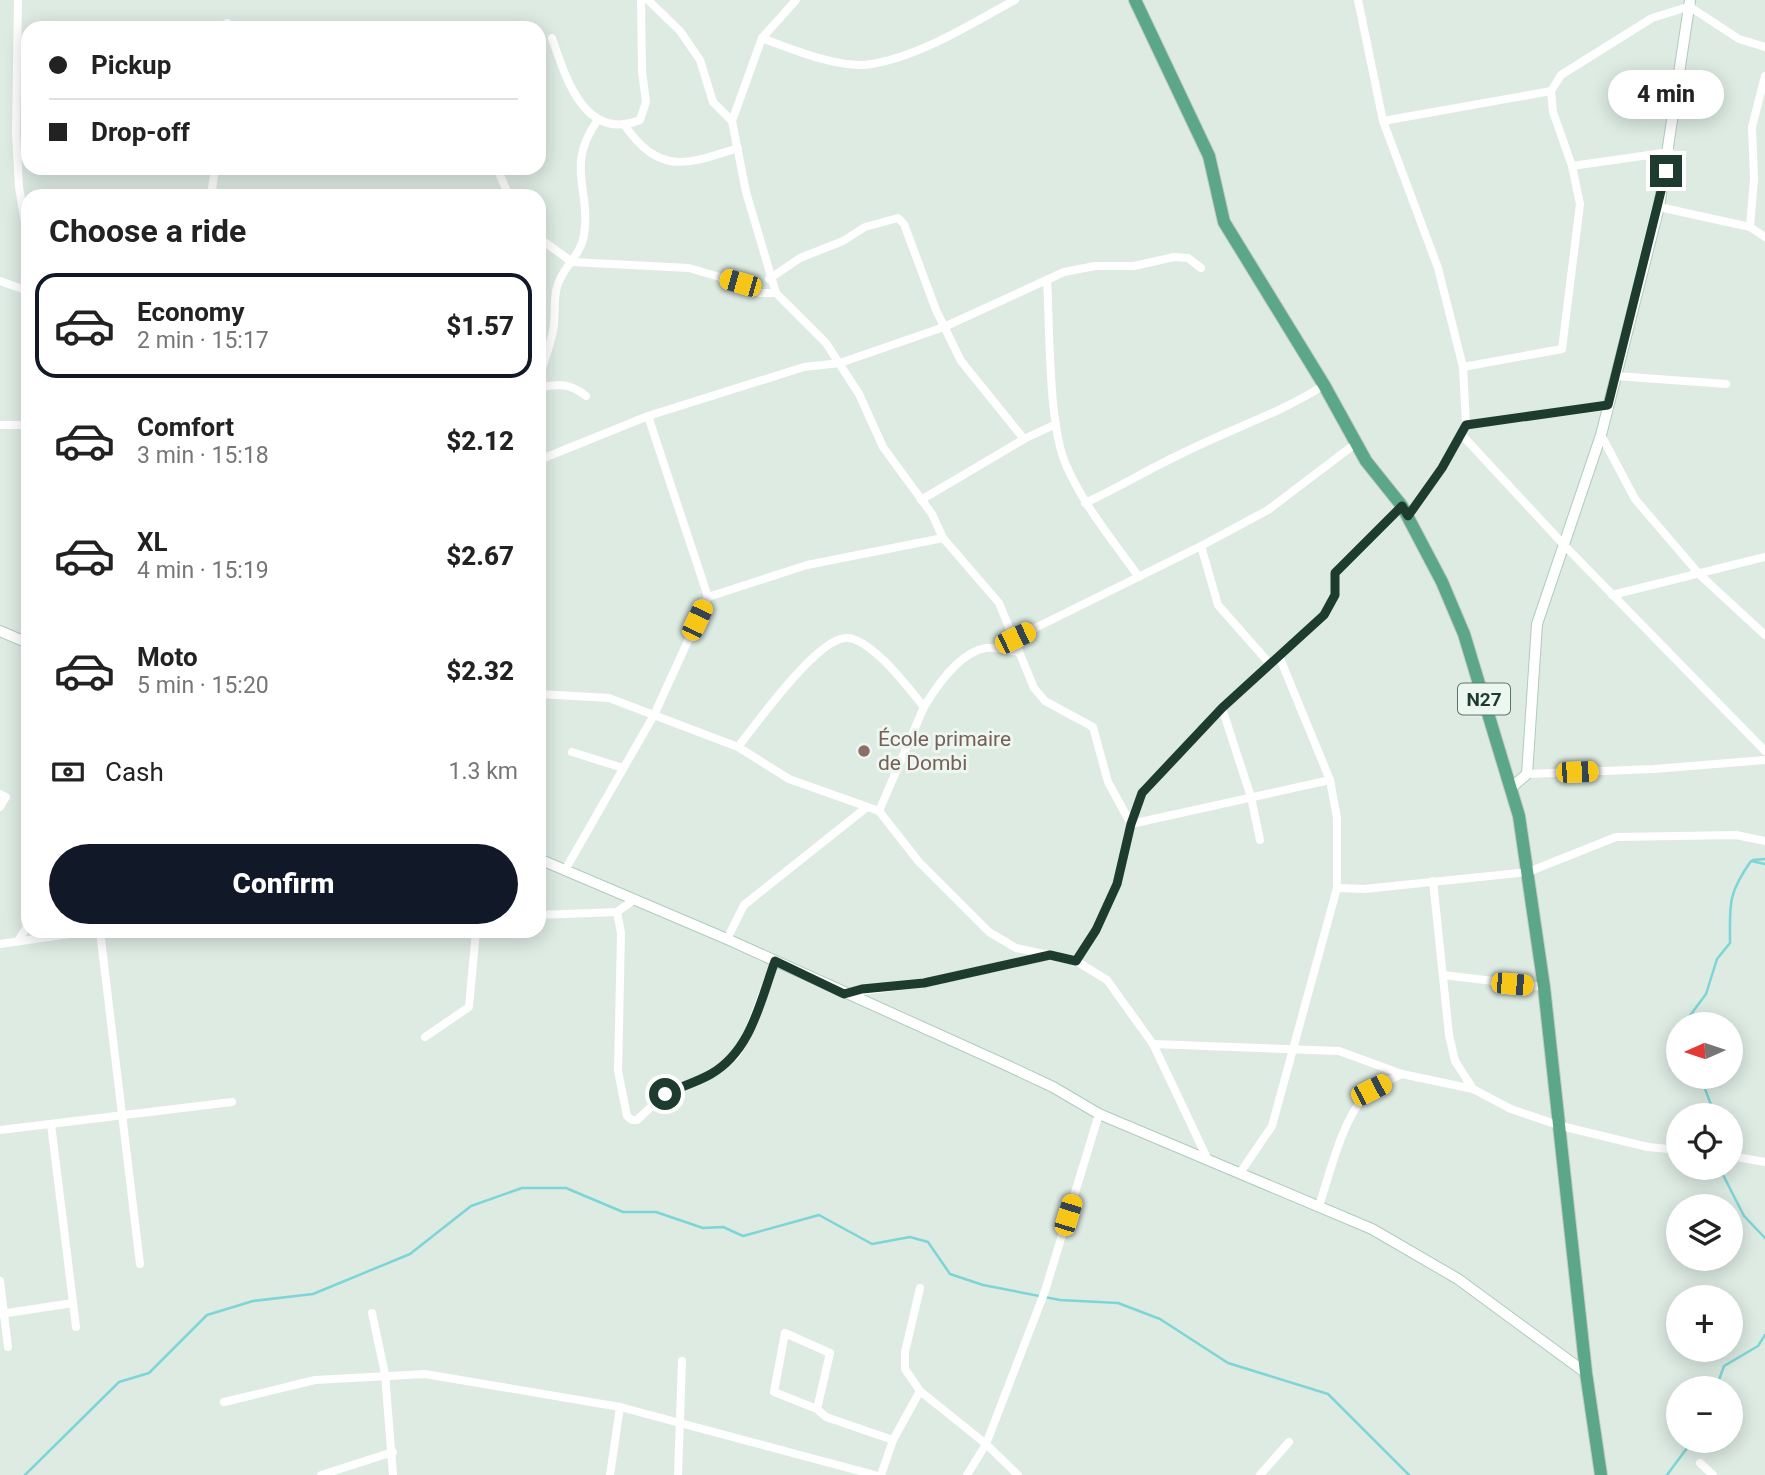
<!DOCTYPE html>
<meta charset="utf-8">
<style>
body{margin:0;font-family:Roboto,sans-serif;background:#f6f6f6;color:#222;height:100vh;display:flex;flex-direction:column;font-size:26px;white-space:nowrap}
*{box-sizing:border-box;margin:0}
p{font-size:23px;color:#767676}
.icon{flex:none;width:38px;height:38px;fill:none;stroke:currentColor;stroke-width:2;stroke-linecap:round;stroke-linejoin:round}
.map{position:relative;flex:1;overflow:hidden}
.details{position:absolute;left:21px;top:189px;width:525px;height:749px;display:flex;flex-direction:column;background:#fff;border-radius:21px;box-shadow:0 4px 18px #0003}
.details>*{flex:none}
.banner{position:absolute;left:21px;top:21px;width:525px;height:154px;border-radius:21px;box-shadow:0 4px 18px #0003;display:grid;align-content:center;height:154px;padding:0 28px;background:#fff}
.needle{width:46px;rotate:267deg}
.buttons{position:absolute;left:1666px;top:1012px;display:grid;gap:14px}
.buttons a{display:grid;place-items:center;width:77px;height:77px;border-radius:50%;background:#fff;box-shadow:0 4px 18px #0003;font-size:35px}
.end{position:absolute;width:32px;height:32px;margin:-16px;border:9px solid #1d3c2f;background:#fff;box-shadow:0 0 0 4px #fff}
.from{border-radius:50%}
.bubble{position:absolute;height:49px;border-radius:24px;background:#fff;box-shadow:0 4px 18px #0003;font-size:23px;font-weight:800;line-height:49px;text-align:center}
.car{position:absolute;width:21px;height:42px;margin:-21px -10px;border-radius:9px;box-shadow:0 0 5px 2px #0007;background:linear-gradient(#f5c518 24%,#345 0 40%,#f5c518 0 76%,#345 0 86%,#f5c518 0)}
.banner b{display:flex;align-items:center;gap:24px;height:66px;font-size:26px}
.banner b+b{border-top:2px solid #e0e0e0}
.banner i{width:18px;height:18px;background:#222}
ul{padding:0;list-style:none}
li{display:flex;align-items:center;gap:21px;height:105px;margin:0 14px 10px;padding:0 14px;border:4px solid transparent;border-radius:21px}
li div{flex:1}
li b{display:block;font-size:26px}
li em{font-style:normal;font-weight:800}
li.current{border-color:#111827}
li>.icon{width:63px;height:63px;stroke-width:1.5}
h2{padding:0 28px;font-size:32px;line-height:84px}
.pay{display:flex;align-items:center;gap:18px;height:77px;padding:0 28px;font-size:26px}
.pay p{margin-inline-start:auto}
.action{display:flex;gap:14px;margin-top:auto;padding:14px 28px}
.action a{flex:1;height:80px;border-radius:42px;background:#111827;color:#fff;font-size:28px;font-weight:800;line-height:80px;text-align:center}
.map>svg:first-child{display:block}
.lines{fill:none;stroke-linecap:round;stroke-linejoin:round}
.stream{stroke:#7dd5d7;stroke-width:2.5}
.secondary-casing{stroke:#afccbd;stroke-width:12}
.primary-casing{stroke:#c0c8c5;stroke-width:14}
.street{stroke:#fff;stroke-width:8}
.secondary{stroke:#fff;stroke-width:10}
.primary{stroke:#5ca689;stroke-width:12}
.route{stroke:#1d3c2f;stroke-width:9}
.education-dot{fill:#8d6e63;stroke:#edf7f1;stroke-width:2.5}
.labels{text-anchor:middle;stroke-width:6;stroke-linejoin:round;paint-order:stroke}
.shield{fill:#edf7f1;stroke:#5b7469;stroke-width:2}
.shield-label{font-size:19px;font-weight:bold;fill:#1d3c2f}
.education-label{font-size:21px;fill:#785e54;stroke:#edf7f1;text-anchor:start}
</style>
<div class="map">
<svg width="1765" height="1475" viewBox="0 0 1765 1475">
<rect width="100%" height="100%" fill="#ddebe3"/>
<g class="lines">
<g class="stream">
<polyline points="1753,860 1765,859"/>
<path d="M1688,1024L1689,1017L1706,994L1717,959L1730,943C1730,905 1727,895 1751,861L1765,864"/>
<polyline points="1700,1076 1715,1115"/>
<polyline points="1719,1167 1744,1216 1765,1238"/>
<polyline points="1716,1388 1724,1366 1758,1346 1765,1335"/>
<polyline points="25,1475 119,1382 149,1373 207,1315 253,1301 313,1294 410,1254 471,1206 522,1188 566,1188 623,1212 656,1212 703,1228 723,1227 743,1236 819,1215 872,1244 910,1237 928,1242 950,1274 983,1285 1060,1300 1118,1303 1160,1319 1228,1363 1328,1394 1409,1475"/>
<polyline points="1667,1475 1693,1440"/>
</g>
<g class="secondary-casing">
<g id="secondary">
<polyline points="0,631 28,643"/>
<polyline points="1512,787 1527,774 1537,624 1601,435 1659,207 1690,0"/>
<polyline points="539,859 727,939 1004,1064 1053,1087 1099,1114 1372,1229 1458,1279 1586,1373"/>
</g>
</g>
<g class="primary-casing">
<polyline id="primary" points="1135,0 1209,156 1224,222 1324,385 1366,461 1402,506 1442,582 1464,634 1519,816 1544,987 1586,1373 1601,1475"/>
</g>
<g class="street">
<polyline points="18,0 16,132 19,187 28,241"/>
<polyline points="648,0 680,31 700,60 713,102 732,121 746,192 776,293 826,343 859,394 883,447 932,514 943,538 999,603 1034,688 1045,701 1093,727 1108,782 1131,824 1330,780"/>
<polyline points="1358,0 1383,121 1438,268 1463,367 1466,425"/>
<polyline points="1690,7 1739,39 1765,47"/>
<polyline points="227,28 227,23"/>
<path d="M552,38C566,79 585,142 640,120L646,102L642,71L641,0"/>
<path d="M762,38C791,49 842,70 872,64C923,55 970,24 1015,0"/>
<polyline points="732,121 762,38 796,0"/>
<polyline points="1383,121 1551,91"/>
<path d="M625,126C661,176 687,164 738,148"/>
<polyline points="1572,166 1670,152"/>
<polyline points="497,168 509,196"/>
<polyline points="211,196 215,168"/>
<polyline points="1659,207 1750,227 1765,237"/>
<polyline points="1750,227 1754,179 1752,127 1765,76"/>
<polyline points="539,238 572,262 689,268 740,283 759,293 776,293"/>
<polyline points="769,279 800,258 843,241 865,227 898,218 904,224 936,310 961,361 1024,439"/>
<path d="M1047,280C1050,328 1048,424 1066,465C1084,506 1113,541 1139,577"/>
<polyline points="0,281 28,291"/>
<polyline points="1463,367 1562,349 1580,204 1572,166 1553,112 1551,91 1561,75 1652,18 1691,6"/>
<polyline points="1616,376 1726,384"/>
<path d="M539,377C544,362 550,346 553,331C556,317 553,301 557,287C562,267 581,256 584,235C591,188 565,167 597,121"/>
<path d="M539,387C559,384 570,383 586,396"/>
<polyline points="0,425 28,425"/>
<polyline points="1462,435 1564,545 1765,751"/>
<polyline points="1601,435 1635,499 1700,575 1765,635"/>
<polyline points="539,460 648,416 804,367 840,363 944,327 1064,272 1095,266 1134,266 1174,257 1188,258 1201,268"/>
<polyline points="921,500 1024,439 1056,424"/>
<path d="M1085,503C1120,487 1152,467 1187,451C1233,428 1281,413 1324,385"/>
<polyline points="1408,516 1442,468 1466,425 1608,406"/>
<polyline points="1201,546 1218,605 1270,664"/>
<polyline points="1612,595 1765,557"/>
<polyline points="708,597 807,565 943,538"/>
<polyline points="1015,638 1201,546 1268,510 1355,444"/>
<polyline points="539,694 609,698 738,747 789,779 879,811 919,862 989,932 1016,948 1076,961 1107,980 1153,1044 1208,1160"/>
<path d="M924,707C936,687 960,652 986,648C996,647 1009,651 1019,652"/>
<polyline points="1222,708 1251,797 1260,840"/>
<path d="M738,747C756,724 816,640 845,638C870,636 910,690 924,707L879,811"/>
<polyline points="572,752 623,768"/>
<polyline points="1527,774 1654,769 1765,760"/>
<polyline points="0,794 6,797 0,807"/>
<polyline points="565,870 654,715 708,597 648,416"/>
<polyline points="1433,881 1449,1035 1455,1061 1473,1089"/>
<polyline points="1337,888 1364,889 1528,872 1616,837 1736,835 1765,841"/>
<polyline points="617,912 621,933 618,1071 627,1116 632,1120 637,1120 665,1094 712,1074 736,1055 746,1038 775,961"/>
<polyline points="539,915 617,912 635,899"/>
<polyline points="100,931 140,1264"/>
<polyline points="727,939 744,905 867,807"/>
<polyline points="18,941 28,925"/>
<polyline points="0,944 90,931"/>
<polyline points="1076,961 1096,930 1117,884 1131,824 1142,793 1222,708 1324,615 1335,595 1335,573 1402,506"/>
<polyline points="1443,975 1544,987"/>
<polyline points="847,993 924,983 1047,956"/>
<polyline points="425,1037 469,1007 476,931"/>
<polyline points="1153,1044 1339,1051 1402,1074 1473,1089 1511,1109 1561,1126 1648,1147 1678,1150"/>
<polyline points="51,1124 76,1327"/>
<polyline points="0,1130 232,1102"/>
<polyline points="1731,1156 1765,1162"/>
<polyline points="1240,1173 1272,1126 1337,888 1337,818 1330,780 1279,656"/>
<path d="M1319,1206C1330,1174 1344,1109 1373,1089C1381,1083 1392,1079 1402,1074"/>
<polyline points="0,1281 8,1347"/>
<polyline points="920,1288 905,1352 905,1369 920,1391 986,1444 1018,1475"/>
<polyline points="372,1313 385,1374 393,1475"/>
<polyline points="0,1314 73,1303"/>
<polyline points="224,1402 315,1380 425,1374 620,1407 875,1475"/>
<polyline points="817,1409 774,1392 785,1333 830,1353 817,1409 826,1417 893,1440"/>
<polyline points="1700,1463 1713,1475"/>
<polyline points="321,1475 393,1452"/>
<polyline points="610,1475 620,1407"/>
<polyline points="678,1475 682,1361"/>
<polyline points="881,1475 893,1440 920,1391"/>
<polyline points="967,1475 986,1444 1045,1291 1099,1114"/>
<polyline points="1260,1475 1289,1442"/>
</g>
<use href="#secondary" class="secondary"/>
<use href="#primary" class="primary"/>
</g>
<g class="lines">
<path class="route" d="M665,1094C680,1087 697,1082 711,1074C751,1051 760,1002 775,961L844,994L862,989L924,983L1050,955L1076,961L1096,930L1117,884L1131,824L1142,793L1222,708L1324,615L1335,595V573L1402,506L1408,516L1442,468L1466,425L1608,405L1666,171"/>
</g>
<circle class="education-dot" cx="864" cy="751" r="7"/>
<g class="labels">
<rect class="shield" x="1458" y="683.5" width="52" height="31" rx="5"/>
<g class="shield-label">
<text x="1484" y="706">N27</text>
</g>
<g class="education-label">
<text x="878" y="746">École primaire<tspan x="878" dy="24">de Dombi</tspan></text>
</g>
</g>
</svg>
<div class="buttons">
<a><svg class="needle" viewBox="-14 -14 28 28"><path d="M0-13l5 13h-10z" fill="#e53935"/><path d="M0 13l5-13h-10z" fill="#767676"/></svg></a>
<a><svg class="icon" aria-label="locate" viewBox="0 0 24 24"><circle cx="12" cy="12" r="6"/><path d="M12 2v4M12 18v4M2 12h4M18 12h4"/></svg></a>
<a><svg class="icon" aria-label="layers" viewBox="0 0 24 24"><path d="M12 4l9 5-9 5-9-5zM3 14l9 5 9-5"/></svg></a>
<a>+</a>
<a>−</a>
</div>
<i class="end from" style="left:665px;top:1094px"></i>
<i class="end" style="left:1666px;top:171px"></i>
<div class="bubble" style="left:1608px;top:70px;width:116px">4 min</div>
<i class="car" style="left:740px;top:283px;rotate:286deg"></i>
<i class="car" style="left:697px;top:620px;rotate:25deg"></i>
<i class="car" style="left:1015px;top:638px;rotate:64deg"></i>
<i class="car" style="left:1577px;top:772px;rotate:88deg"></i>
<i class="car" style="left:1512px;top:984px;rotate:95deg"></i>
<i class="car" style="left:1371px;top:1090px;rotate:63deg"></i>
<i class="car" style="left:1068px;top:1215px;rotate:17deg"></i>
<div class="banner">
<b><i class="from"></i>Pickup</b>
<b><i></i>Drop-off</b>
</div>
<section class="details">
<h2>Choose a ride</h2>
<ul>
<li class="current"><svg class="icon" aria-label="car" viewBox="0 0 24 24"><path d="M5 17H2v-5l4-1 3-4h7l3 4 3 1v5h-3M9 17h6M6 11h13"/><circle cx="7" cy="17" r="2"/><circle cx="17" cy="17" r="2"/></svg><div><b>Economy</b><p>2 min · 15:17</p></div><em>$1.57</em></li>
<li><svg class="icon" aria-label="car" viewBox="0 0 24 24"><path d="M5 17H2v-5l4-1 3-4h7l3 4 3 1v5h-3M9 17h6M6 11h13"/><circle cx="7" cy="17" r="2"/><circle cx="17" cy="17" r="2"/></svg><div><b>Comfort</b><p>3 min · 15:18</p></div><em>$2.12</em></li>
<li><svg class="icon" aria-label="car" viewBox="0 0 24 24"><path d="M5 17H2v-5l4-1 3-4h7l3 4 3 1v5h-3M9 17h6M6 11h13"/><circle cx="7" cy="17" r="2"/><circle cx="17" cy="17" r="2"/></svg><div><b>XL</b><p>4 min · 15:19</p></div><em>$2.67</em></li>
<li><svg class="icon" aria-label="car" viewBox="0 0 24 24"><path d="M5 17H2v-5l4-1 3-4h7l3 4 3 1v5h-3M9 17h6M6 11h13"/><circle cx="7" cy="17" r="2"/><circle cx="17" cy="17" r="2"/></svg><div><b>Moto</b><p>5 min · 15:20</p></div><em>$2.32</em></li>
</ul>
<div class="pay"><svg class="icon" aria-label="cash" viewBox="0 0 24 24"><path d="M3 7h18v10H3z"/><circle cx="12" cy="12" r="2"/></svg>Cash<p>1.3 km</p></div>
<div class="action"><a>Confirm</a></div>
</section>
</div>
